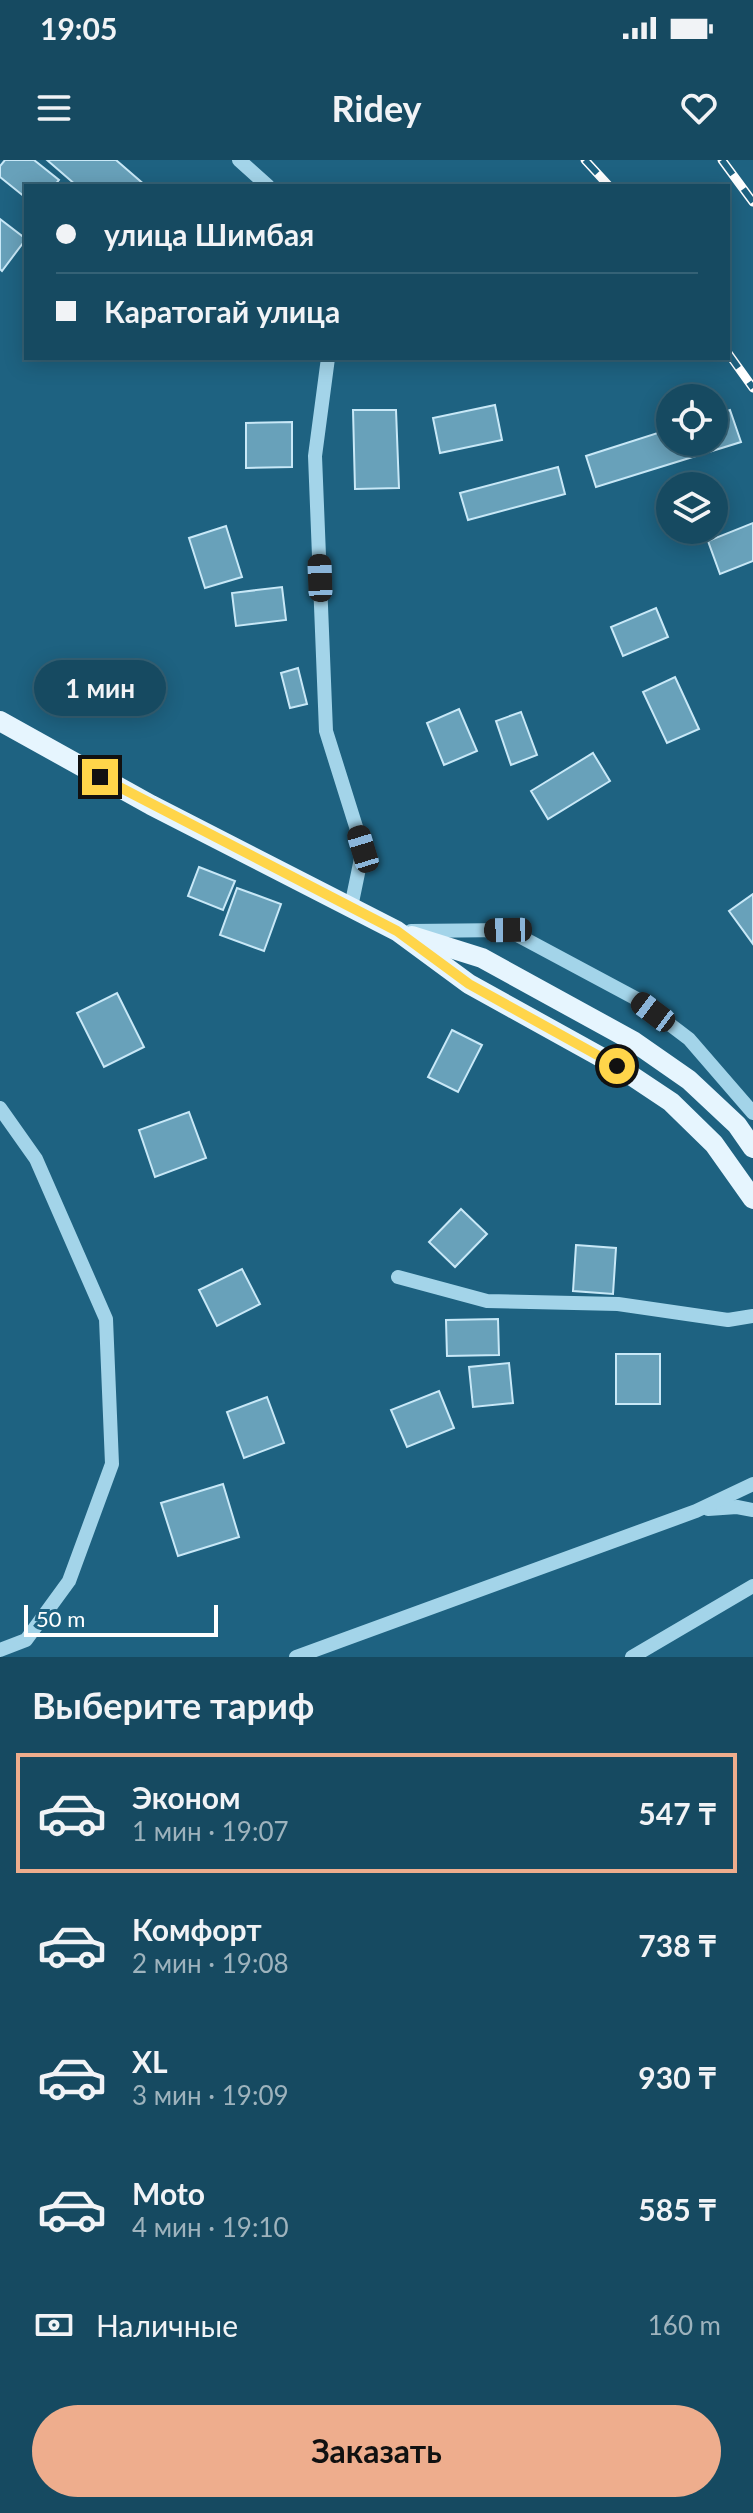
<!DOCTYPE html>
<html lang="ru">
<meta charset="utf-8">
<style>
body{margin:0;font-family:Lato,sans-serif;background:#1f5167;color:#f1f3f6;height:100vh;display:flex;flex-direction:column;font-size:30px;white-space:nowrap}
*{box-sizing:border-box;margin:0}
p{font-size:26px;color:#9eb3bd}
.icon{flex:none;width:44px;height:44px;fill:none;stroke:currentColor;stroke-width:2;stroke-linecap:round;stroke-linejoin:round}
.map{position:relative;height:1497px;overflow:hidden}
.sheet{display:flex;flex-direction:column;background:#164a61;flex:1}
.sheet>*{flex:none}
.top-card{position:absolute;left:24px;top:24px;width:706px;height:176px;border-radius:0px;box-shadow:0 4px 20px #0003,0 0 0 2px #356276;display:grid;align-content:center;height:176px;padding:0 32px;background:#164a61}
.fabs{position:absolute;left:656px;top:224px;display:grid;gap:16px}
.fabs a{display:grid;place-items:center;width:72px;height:72px;border-radius:50%;background:#164a61;box-shadow:0 4px 20px #0003,0 0 0 2px #356276;font-size:40px}
.scale{position:absolute;left:24px;bottom:20px;width:194px;box-sizing:border-box;padding-left:8px;border:4px solid #fff;border-top:0;font-size:22px;line-height:28px;white-space:nowrap;color:#fff;-webkit-text-stroke:6px #1e6281;paint-order:stroke}
.end{position:absolute;width:36px;height:36px;margin:-18px;border:10px solid #ffd54a;background:#111;box-shadow:0 0 0 4px #111}
.from{border-radius:50%}
.bubble{position:absolute;height:56px;border-radius:28px;background:#164a61;box-shadow:0 4px 20px #0003,0 0 0 2px #356276;font-size:26px;font-weight:700;line-height:56px;text-align:center}
.car{position:absolute;width:24px;height:48px;margin:-24px -12px;border-radius:10px;box-shadow:0 0 6px 2px #0007;background:linear-gradient(#222 24%,#8ab4d8 0 40%,#222 0 76%,#8ab4d8 0 86%,#222 0)}
.top-card b{display:flex;align-items:center;gap:28px;height:76px;font-size:30px}
.top-card b+b{border-top:2px solid #356276}
.top-card i{width:20px;height:20px;background:#f1f3f6}
ul{padding:0;list-style:none}
li{display:flex;align-items:center;gap:24px;height:120px;margin:0 16px 12px;padding:0 16px;border:4px solid transparent;border-radius:0px}
li div{flex:1}
li b{display:block;font-size:30px}
li em{font-style:normal;font-weight:700}
li.active{border-color:#eead8d}
li>.icon{width:72px;height:72px;stroke-width:1.5}
h2{padding:0 32px;font-size:36px;line-height:96px}
.pay{display:flex;align-items:center;gap:20px;height:88px;padding:0 32px;font-size:30px}
.pay p{margin-inline-start:auto}
.action{display:flex;gap:16px;margin-top:auto;padding:16px 32px}
.action a{flex:1;height:92px;border-radius:48px;background:#eead8d;color:#111;font-size:32px;font-weight:700;line-height:92px;text-align:center}
.status{display:flex;justify-content:space-between;align-items:center;height:56px;padding:0 40px;background:#164a61;direction:ltr}
.status svg{height:22px;fill:currentColor}
header{display:flex;justify-content:space-between;align-items:center;height:104px;padding:0 32px;background:#164a61;font-size:36px;font-weight:700}
.map>svg:first-child{display:block}
.building{fill:#68a1ba;stroke:#c8e8f7;stroke-width:2}
.lines{fill:none;stroke-linecap:round;stroke-linejoin:round}
.minor{stroke:#a3d4e9;stroke-width:14}
.major{stroke:#e6f5fe;stroke-width:20}
.rail-casing{stroke:#fff;stroke-width:9}
.rail{stroke:#1e6281;stroke-width:6;stroke-dasharray:18;stroke-linecap:butt}
.route{stroke:#ffd54a;stroke-width:10}
</style>
<div class="status"><b>19:05</b><svg viewBox="0 0 49 12"><path d="M0 12V9h3v3zM5 12V6h3v6zM10 12V3h3v9zM15 12V0h3v12zM26 1h20v11H26zM47 4h2v5h-2z"/></svg></div>
<header><svg class="icon" aria-label="menu" viewBox="0 0 24 24"><path d="M4 6h16M4 12h16M4 18h16"/></svg>Ridey<svg class="icon" aria-label="heart" viewBox="0 0 24 24"><path d="M12 20l-8-8c-3-5 5-10 8-4 3-6 11-1 8 4z"/></svg></header>
<div class="map">
<svg width="753" height="1497" viewBox="0 0 753 1497">
<rect width="100%" height="100%" fill="#1e6281"/>
<g class="building">
<polygon points="5,0 34,0 59,20 54,26 26,26 26,38 0,17 0,6"/>
<polygon points="47,0 116,0 146,26 77,26"/>
<polygon points="0,59 26,79 2,111 0,109"/>
<polygon points="495,245 502,280 440,293 433,258"/>
<polygon points="353,250 396,250 399,328 355,329"/>
<polygon points="730,250 741,282 596,327 586,296 670,269 670,282 714,282 714,255"/>
<polygon points="292,262 292,307 246,308 246,263"/>
<polygon points="558,307 565,334 468,360 460,333"/>
<polygon points="753,363 753,401 720,414 708,381"/>
<polygon points="226,366 242,417 205,428 189,378"/>
<polygon points="282,427 286,460 236,466 232,433"/>
<polygon points="656,448 668,477 623,496 611,467"/>
<polygon points="298,508 307,544 290,548 281,513"/>
<polygon points="675,517 699,569 667,583 643,532"/>
<polygon points="459,549 477,591 444,605 427,563"/>
<polygon points="521,552 537,595 511,605 496,561"/>
<polygon points="593,593 610,621 548,659 531,631"/>
<polygon points="199,707 235,721 223,750 188,736"/>
<polygon points="237,728 281,744 264,791 220,775"/>
<polygon points="753,734 753,784 729,751"/>
<polygon points="117,833 144,887 104,907 77,853"/>
<polygon points="452,870 482,885 458,932 428,917"/>
<polygon points="189,952 206,998 155,1017 139,970"/>
<polygon points="461,1049 487,1074 455,1107 429,1082"/>
<polygon points="576,1085 616,1088 613,1134 573,1131"/>
<polygon points="242,1109 260,1144 217,1166 199,1130"/>
<polygon points="498,1159 499,1195 447,1196 446,1160"/>
<rect x="616" y="1194" width="44" height="50"/>
<polygon points="509,1203 513,1243 473,1247 469,1207"/>
<polygon points="439,1231 454,1268 407,1287 391,1250"/>
<polygon points="267,1237 284,1283 244,1298 227,1252"/>
<polygon points="223,1324 239,1377 178,1396 161,1343"/>
</g>
<g class="lines">
<g class="minor">
<polyline points="239,0 268,26"/>
<polyline points="328,198 315,296 326,571 363,689 351,747"/>
<polyline points="411,771 508,770 635,838 689,879 753,953"/>
<polyline points="0,948 36,999 106,1159 112,1304 69,1421 26,1480 0,1490"/>
<polyline points="398,1117 487,1141 618,1144 728,1160 753,1156"/>
<polyline points="708,1349 737,1347 753,1350"/>
<polyline points="296,1497 696,1351 753,1324"/>
<polyline points="632,1497 753,1426"/>
</g>
<g class="major">
<polyline points="0,561 151,645 397,771 469,824 617,906 671,942 714,984 753,1039"/>
<polyline points="412,776 482,798 633,881 689,920 737,965 753,988"/>
</g>
<g class="rail-casing">
<g id="rail">
<polyline points="585,0 609,26"/>
<polyline points="722,0 753,42"/>
<polyline points="728,193 753,228"/>
</g>
</g>
<use href="#rail" class="rail"/>
</g>
<g class="lines">
<polyline class="route" points="100,617 397,771 469,824 617,906"/>
</g>
</svg>
<div class="fabs">
<a><svg class="icon" aria-label="locate" viewBox="0 0 24 24"><circle cx="12" cy="12" r="6"/><path d="M12 2v4M12 18v4M2 12h4M18 12h4"/></svg></a>
<a><svg class="icon" aria-label="layers" viewBox="0 0 24 24"><path d="M12 4l9 5-9 5-9-5zM3 14l9 5 9-5"/></svg></a>
</div>
<div class="scale">50 m</div>
<i class="end from" style="left:617px;top:906px"></i>
<i class="end" style="left:100px;top:617px"></i>
<div class="bubble" style="left:34px;top:500px;width:132px">1 мин</div>
<i class="car" style="left:320px;top:418px;rotate:358deg"></i>
<i class="car" style="left:363px;top:689px;rotate:343deg"></i>
<i class="car" style="left:508px;top:770px;rotate:269deg"></i>
<i class="car" style="left:653px;top:852px;rotate:307deg"></i>
<div class="top-card">
<b><i class="from"></i>улица Шимбая</b>
<b><i></i>Каратогай улица</b>
</div>
</div>
<section class="sheet">
<h2>Выберите тариф</h2>
<ul>
<li class="active"><svg class="icon" aria-label="car" viewBox="0 0 24 24"><path d="M5 17H2v-5l4-1 3-4h7l3 4 3 1v5h-3M9 17h6M6 11h13"/><circle cx="7" cy="17" r="2"/><circle cx="17" cy="17" r="2"/></svg><div><b>Эконом</b><p>1 мин · 19:07</p></div><em>547 ₸</em></li>
<li><svg class="icon" aria-label="car" viewBox="0 0 24 24"><path d="M5 17H2v-5l4-1 3-4h7l3 4 3 1v5h-3M9 17h6M6 11h13"/><circle cx="7" cy="17" r="2"/><circle cx="17" cy="17" r="2"/></svg><div><b>Комфорт</b><p>2 мин · 19:08</p></div><em>738 ₸</em></li>
<li><svg class="icon" aria-label="car" viewBox="0 0 24 24"><path d="M5 17H2v-5l4-1 3-4h7l3 4 3 1v5h-3M9 17h6M6 11h13"/><circle cx="7" cy="17" r="2"/><circle cx="17" cy="17" r="2"/></svg><div><b>XL</b><p>3 мин · 19:09</p></div><em>930 ₸</em></li>
<li><svg class="icon" aria-label="car" viewBox="0 0 24 24"><path d="M5 17H2v-5l4-1 3-4h7l3 4 3 1v5h-3M9 17h6M6 11h13"/><circle cx="7" cy="17" r="2"/><circle cx="17" cy="17" r="2"/></svg><div><b>Moto</b><p>4 мин · 19:10</p></div><em>585 ₸</em></li>
</ul>
<div class="pay"><svg class="icon" aria-label="cash" viewBox="0 0 24 24"><path d="M3 7h18v10H3z"/><circle cx="12" cy="12" r="2"/></svg>Наличные<p>160 m</p></div>
<div class="action"><a>Заказать</a></div>
</section>
